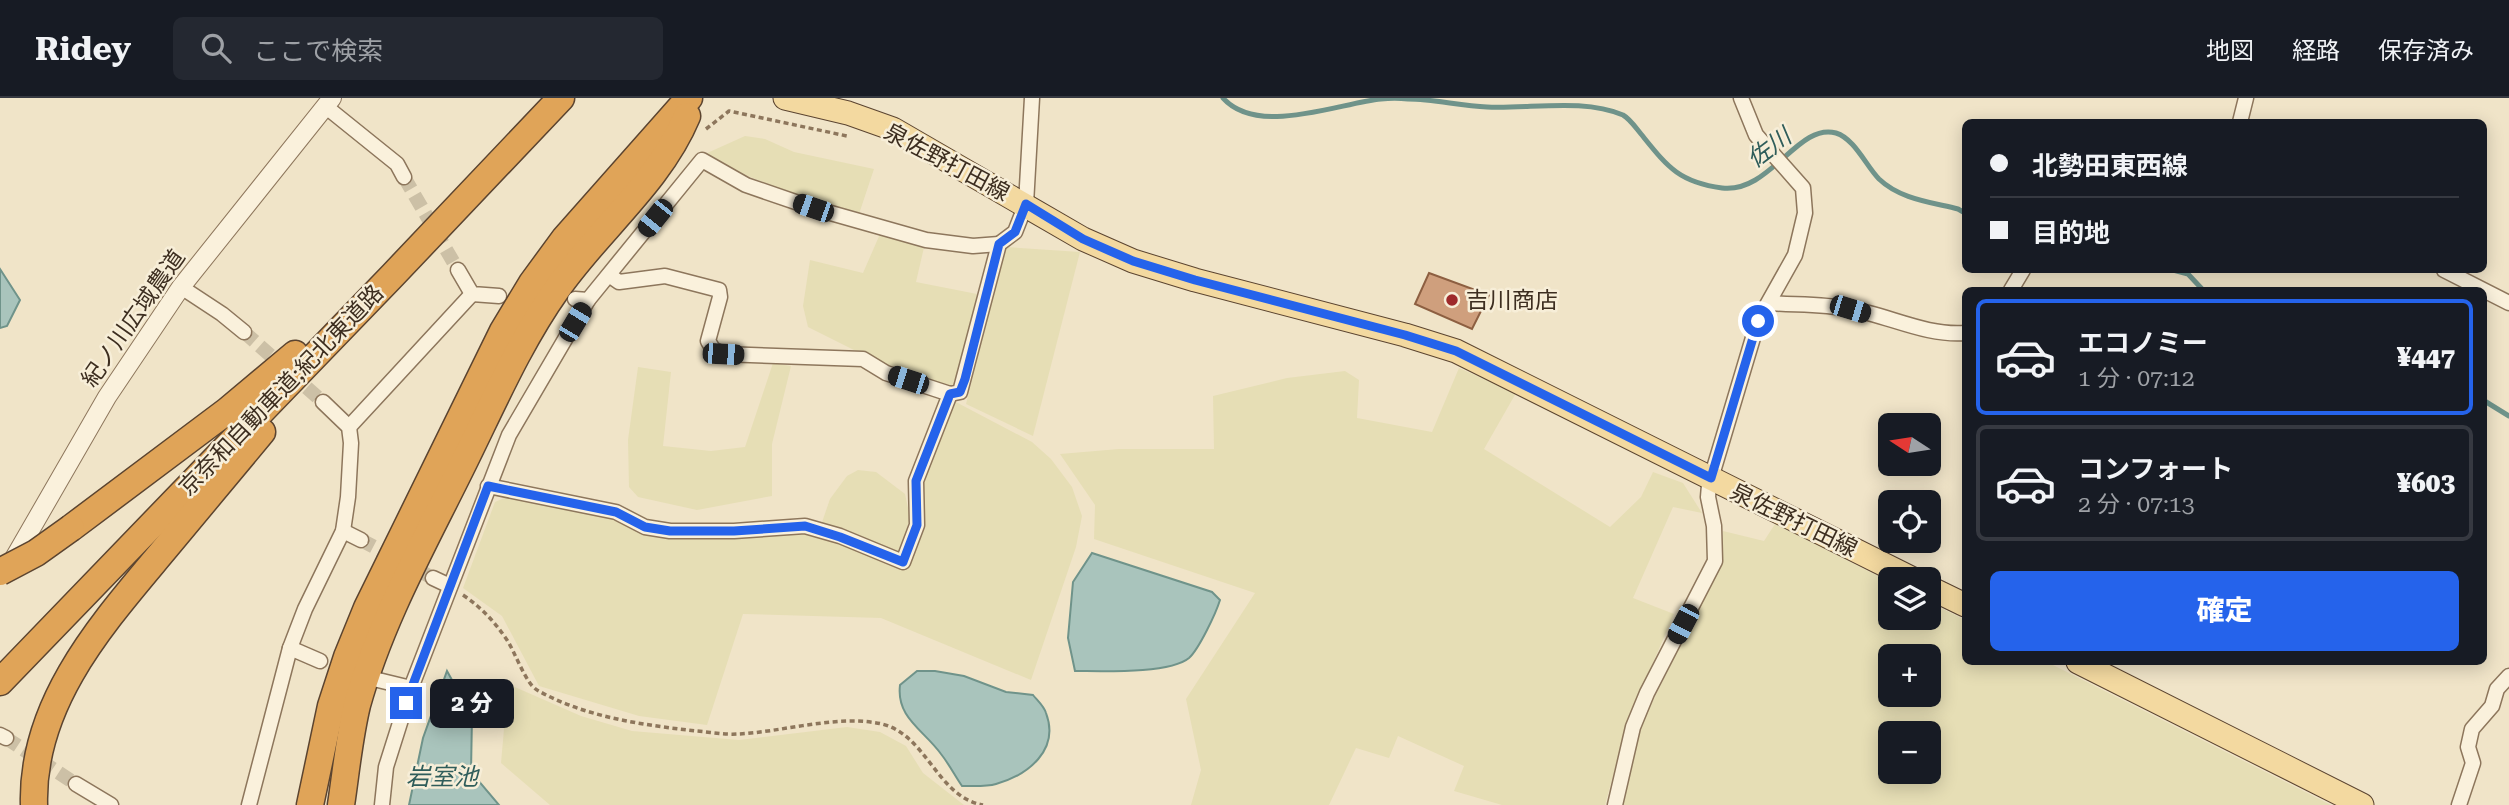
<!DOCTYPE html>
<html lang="ja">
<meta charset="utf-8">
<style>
body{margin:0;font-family:"Roboto Serif","Noto Sans JP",serif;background:#242831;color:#f1f3f6;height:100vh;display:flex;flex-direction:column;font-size:26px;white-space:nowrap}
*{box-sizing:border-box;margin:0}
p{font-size:23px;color:#9ea1a6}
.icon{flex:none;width:38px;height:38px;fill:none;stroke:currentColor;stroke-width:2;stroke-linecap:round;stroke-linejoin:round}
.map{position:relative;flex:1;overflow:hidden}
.drawer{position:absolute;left:1962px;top:189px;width:525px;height:378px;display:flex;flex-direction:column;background:#171b24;border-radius:10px;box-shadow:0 4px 18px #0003}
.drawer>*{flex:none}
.guide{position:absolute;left:1962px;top:21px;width:525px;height:154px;border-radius:10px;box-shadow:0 4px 18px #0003;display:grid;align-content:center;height:154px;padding:0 28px;background:#171b24}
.needle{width:46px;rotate:282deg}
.buttons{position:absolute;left:1878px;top:315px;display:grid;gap:14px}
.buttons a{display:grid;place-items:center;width:63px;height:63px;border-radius:10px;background:#171b24;box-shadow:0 4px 18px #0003;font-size:35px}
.end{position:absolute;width:32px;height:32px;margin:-16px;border:9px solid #2563eb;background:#fff;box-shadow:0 0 0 4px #fff}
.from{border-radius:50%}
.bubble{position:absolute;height:49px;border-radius:10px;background:#171b24;box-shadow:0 4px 18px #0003;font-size:23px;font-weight:800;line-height:49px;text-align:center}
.car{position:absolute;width:21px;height:42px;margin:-21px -10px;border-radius:9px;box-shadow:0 0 5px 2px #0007;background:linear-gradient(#222 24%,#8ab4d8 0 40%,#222 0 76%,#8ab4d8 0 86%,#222 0)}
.guide b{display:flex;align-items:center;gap:24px;height:66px;font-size:26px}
.guide b+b{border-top:2px solid #363941}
.guide i{width:18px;height:18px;background:#f1f3f6}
ul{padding:12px 0 0;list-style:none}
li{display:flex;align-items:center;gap:21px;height:116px;margin:0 14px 10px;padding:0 14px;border:4px solid #363941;border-radius:10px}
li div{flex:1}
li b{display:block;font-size:26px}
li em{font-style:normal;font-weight:800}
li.on{border-color:#2563eb}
li>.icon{width:63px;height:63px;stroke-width:1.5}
.action{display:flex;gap:14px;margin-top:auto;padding:14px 28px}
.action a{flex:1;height:80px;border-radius:10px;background:#2563eb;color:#fff;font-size:28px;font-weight:800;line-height:80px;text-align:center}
header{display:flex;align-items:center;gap:42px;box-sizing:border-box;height:98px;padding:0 35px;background:#171b24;border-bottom:2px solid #363941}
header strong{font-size:33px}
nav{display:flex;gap:38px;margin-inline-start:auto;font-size:24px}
.search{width:490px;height:63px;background:#242831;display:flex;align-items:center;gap:18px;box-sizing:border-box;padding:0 24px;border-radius:10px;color:#9ea1a6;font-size:26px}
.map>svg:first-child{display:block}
.farmland{fill:#e6deb5;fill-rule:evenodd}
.water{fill:#a9c4bc;stroke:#6f938a;stroke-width:2}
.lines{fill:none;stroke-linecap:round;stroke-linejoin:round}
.stream{stroke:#6f938a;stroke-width:5}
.building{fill:#cf9f7d;stroke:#8d5f41;stroke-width:2}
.minor-tunnel{stroke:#ccc0a6;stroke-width:14;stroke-dasharray:14 7;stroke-linecap:butt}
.minor-casing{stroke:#8d765c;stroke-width:17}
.tertiary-casing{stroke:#8d765c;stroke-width:20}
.primary-casing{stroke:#5b4430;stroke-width:25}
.motorway-casing{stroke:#5b4430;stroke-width:29}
.path{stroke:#8d765c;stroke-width:3.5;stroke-dasharray:5 3.5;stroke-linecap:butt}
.minor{stroke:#faf1dc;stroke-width:14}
.tertiary{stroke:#faf1dc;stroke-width:18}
.primary{stroke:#f3d9a0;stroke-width:23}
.motorway{stroke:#e0a458;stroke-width:26}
.motorway-bridge-casing{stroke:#5b4430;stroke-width:29;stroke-linecap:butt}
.motorway-bridge{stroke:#e0a458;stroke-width:26}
.route{stroke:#2563eb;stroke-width:9}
.poi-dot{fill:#9e2a2b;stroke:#f7eed8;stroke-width:2.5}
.labels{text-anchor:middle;stroke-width:5;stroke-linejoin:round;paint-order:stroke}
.street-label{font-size:23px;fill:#3d2e20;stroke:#f7eed8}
.poi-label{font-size:23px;fill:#3d2e20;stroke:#f7eed8;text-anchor:start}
.water-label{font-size:24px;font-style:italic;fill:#2f5d5a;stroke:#f7eed8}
</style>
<header>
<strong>Ridey</strong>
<div class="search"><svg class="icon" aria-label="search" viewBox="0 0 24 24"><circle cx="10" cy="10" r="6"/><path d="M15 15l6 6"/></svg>ここで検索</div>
<nav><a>地図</a><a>経路</a><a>保存済み</a></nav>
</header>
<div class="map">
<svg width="2509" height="707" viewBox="0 0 2509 707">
<rect width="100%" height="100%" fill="#f0e4c8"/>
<g class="farmland">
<polygon points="745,38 765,41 794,54 874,71 859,116 815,105 743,76 705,56"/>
<polygon points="880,136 925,145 916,184 977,196 959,283 949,289 890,270 808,229 803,208 810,162 863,175"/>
<polygon points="1006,149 1080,154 1033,338 966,306"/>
<polygon points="773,265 791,268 772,346 772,398 697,412 638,399 629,389 628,342 638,269 671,274 663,348 711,353 745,349"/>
<polygon points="1459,270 1516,295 1484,351 1610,429 1641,399 1653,374 1683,385 1702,415 1673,409 1633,500 1674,516 1628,623 1605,707 1502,707 1454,693 1464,668 1398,638 1389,660 1356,650 1329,707 1191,707 1201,672 1186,601 1255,495 1094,441 1095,407 1060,356 1119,351 1214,351 1213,298 1287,280 1345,273 1359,282 1357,320 1432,334"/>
<polygon points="954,303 1032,344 1051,361 1072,389 1082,418 1076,449 1031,582 881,520 743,516 707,627 639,618 539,588 502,518 463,490 495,404 511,397 614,418 645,436 806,432 907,471 922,421 922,383"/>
<polygon points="858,372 876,374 905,396 910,419 901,455 821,427 830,401 847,378"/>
<path d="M1775,426L1890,484V520H1928L1929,504L1965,522V564H2047L2331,707H1623L1642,625L1722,463L1723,433L1764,443ZM1890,558H1928V597H1890ZM1890,635H1928V674H1890Z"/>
<polygon points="508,586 581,618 632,633 739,642 847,629 880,634 906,648 923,675 964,707 550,707 501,665"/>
</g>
<g class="water">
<polygon points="0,171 20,202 7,228 0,230"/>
<path d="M1092,455L1212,494L1220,502C1216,515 1199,551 1189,560C1170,576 1101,573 1075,573L1068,540L1073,484Z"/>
<polygon points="447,573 472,618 471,674 499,707 409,707 423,640"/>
<path d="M917,573H935L964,578L1006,594L1033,597C1037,602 1044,608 1046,615C1060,652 1028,677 996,686C986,689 973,688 962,688C955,678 949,666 941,656C924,632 896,620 900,587Z"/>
</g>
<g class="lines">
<g class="stream">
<path d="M1223,0C1258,39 1339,5 1381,1C1390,0 1399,0 1408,1C1434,1 1460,8 1487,9C1531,11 1583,0 1623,17C1630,21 1636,30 1641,36C1667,68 1678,84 1722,90C1770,96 1798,24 1836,35C1855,41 1866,68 1879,81C1900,101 1930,104 1958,111L1965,115"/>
<polyline points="2173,172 2188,176 2203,192"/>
<polyline points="2483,302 2509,318"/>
</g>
</g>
<polygon class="building" points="1429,175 1489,197 1472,231 1415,206"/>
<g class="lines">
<g class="minor-tunnel">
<polyline points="404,79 458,172"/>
<polyline points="244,234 323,304"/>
<polyline points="361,442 433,480"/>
<polyline points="6,640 76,686"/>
</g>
<g class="minor-casing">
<g id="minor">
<polyline points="325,8 397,66 404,79"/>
<polyline points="2240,24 2246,0"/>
<polyline points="458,172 472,196 499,198"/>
<polyline points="2444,172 2509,205"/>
<polyline points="609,177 619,184 665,178 719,192 720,199 708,243 713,251 723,256 863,261 886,275 950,296 960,294 999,146 1015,134 1026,106 1032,0"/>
<polyline points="181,189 222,216 244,234"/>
<polyline points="2011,192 2023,172"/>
<polyline points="575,201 588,202 702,62 746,87 813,110 926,142 973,148 999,146"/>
<path d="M1769,205C1795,207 1823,206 1850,211C1888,217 1925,238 1965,235"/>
<polyline points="349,329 472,196"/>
<polyline points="488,388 616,414 645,429 670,433 734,433 805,428 840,438 903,464 917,427 916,383 950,296"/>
<polyline points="343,433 361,442"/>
<polyline points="433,480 450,488"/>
<polyline points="320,563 290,550 305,511 343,433 348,399 351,345 349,329 323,304"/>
<polyline points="378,582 411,590 386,669 382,707"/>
<polyline points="411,590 509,337 588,202"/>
<polyline points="0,637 6,640"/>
<polyline points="76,686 111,707"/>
<polyline points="249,707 290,550"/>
<polyline points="1615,707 1633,629 1647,595 1715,463 1714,428 1708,399 1709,387 1758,223 1795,157 1805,115 1803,90 1756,37 1741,0"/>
<polyline points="2459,707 2473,665 2468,649 2472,631 2492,608 2497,591 2509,578"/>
</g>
</g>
<g class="tertiary-casing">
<polyline id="tertiary" points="9,469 107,299 181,189 332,0"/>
</g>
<g class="primary-casing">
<g id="primary">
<polyline points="785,0 848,15 893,31 1083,141 1133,163 1195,182 1405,237 1456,253 1913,481"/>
<polyline points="1928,489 1965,507"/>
<polyline points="2078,564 2362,707"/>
</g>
</g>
<g class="motorway-casing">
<g id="motorway">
<polyline points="71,430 227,313 295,256"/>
<polyline points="0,584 393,177 561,0"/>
<path d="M34,707C31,605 102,526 163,453C196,413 229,374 262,334"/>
<polyline points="310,707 331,608 347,559 367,510 503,233 532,185 565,140 689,0"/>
<path d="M341,707C346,674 349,640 357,607C381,520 427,440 466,360C494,303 520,243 557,191C598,132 659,85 687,18"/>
</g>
</g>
<g class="path">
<polyline points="706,31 729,13 847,38"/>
<path d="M463,497C482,510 494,523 507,542C515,554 526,586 537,592C584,619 643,627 696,633C710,634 725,637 738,636C783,634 838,616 882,626C927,637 937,699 983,707"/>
</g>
<use href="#minor" class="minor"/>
<use href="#tertiary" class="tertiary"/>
<use href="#primary" class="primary"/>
<use href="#motorway" class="motorway"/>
<g class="motorway-bridge-casing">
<polyline id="motorway-bridge" points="0,474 36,455 71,430"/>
</g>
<use href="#motorway-bridge" class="motorway-bridge"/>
</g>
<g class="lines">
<polyline class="route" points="406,605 488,388 616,414 645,429 670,433 734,433 805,428 840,439 903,464 917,427 916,383 950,296 960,294 965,281 999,146 1015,134 1026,106 1083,141 1133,163 1195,182 1405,237 1456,253 1711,380 1758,223"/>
</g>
<circle class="poi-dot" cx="1452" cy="202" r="7"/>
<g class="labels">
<g class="street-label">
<text transform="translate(947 64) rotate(28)" y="8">泉佐野打田線</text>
<text transform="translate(133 220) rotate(-55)" y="8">紀ノ川広域農道</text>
<text transform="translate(281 292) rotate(-46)" y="8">京奈和自動車道;紀北東道路</text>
<text transform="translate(1794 422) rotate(26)" y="8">泉佐野打田線</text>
</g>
<g class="poi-label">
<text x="1466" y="210">吉川商店</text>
</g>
<g class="water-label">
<text transform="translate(1769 50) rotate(-37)" y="8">佐川</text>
<text x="442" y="687">岩室池</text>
</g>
</g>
</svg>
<div class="buttons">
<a><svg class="needle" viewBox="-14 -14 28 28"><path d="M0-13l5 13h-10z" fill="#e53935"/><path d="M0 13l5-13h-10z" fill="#9ea1a6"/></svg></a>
<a><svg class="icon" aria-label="locate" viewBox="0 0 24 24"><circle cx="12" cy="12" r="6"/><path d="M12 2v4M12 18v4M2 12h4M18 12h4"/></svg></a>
<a><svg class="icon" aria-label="layers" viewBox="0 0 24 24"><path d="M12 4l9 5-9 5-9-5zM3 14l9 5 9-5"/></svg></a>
<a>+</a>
<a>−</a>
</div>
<i class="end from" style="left:1758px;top:223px"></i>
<i class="end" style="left:406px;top:605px"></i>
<div class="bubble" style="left:430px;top:581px;width:84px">2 分</div>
<i class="car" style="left:813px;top:110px;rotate:289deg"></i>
<i class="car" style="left:655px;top:120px;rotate:219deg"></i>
<i class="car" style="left:1850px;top:211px;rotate:107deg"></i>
<i class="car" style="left:575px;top:224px;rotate:31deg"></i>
<i class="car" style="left:723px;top:256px;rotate:93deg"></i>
<i class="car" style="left:908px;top:282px;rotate:288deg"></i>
<i class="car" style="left:1683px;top:526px;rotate:208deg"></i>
<div class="guide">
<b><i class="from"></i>北勢田東西線</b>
<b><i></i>目的地</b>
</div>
<section class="drawer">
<ul>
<li class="on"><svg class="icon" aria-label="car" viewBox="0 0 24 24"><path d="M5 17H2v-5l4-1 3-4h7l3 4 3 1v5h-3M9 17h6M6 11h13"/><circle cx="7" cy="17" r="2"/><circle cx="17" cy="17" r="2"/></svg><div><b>エコノミー</b><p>1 分 · 07:12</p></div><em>¥447</em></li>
<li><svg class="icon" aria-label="car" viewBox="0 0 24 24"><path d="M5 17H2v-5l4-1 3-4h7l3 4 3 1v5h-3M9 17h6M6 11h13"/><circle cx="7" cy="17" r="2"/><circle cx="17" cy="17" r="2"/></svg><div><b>コンフォート</b><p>2 分 · 07:13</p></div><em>¥603</em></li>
</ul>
<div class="action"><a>確定</a></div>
</section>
</div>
